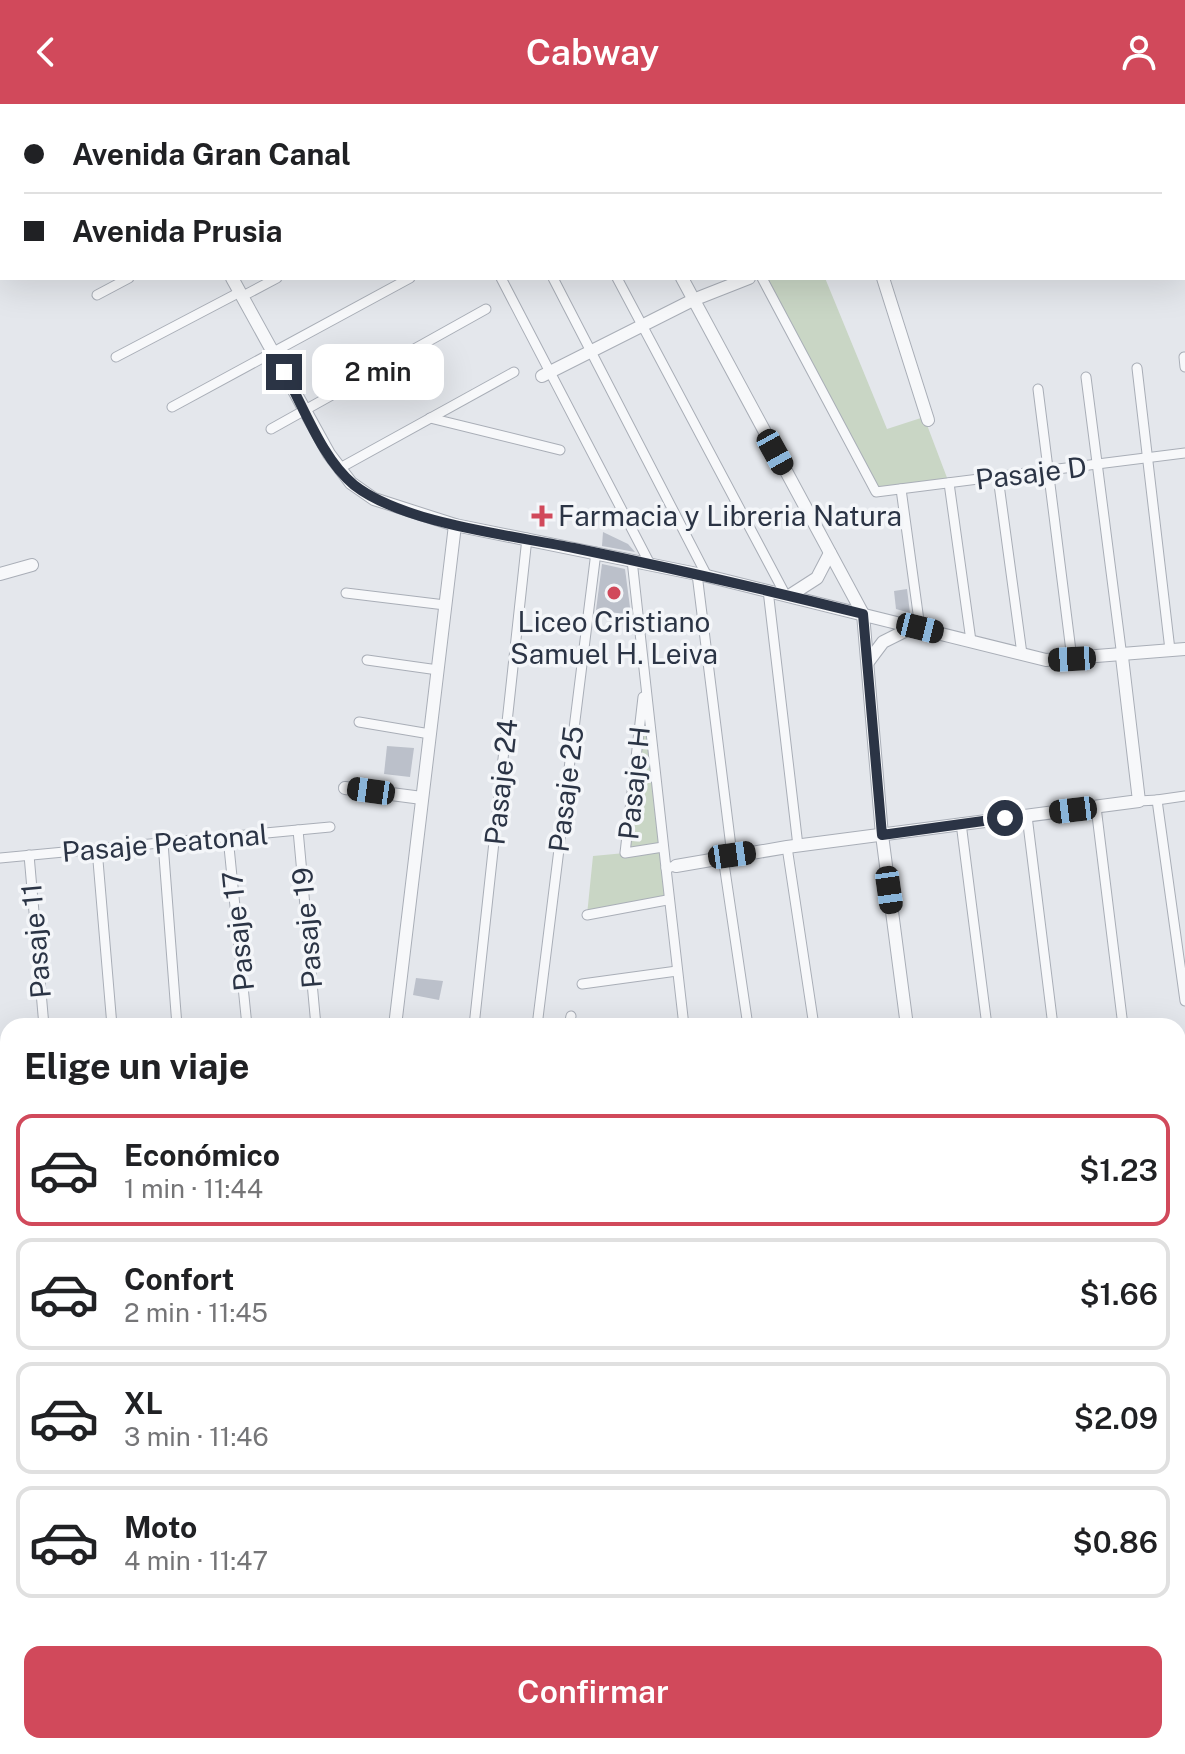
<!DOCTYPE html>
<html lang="es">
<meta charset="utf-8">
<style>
body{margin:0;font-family:"Public Sans",sans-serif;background:#f2f2f2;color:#202124;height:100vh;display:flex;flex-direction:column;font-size:30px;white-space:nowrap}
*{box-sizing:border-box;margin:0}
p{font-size:26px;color:#757577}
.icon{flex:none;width:44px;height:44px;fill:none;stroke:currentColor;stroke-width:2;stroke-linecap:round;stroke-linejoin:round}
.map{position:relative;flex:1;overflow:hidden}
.sheet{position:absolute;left:0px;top:914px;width:1186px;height:736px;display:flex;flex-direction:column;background:#fff;border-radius:24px 24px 0 0;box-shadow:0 8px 32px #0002}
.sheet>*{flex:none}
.guide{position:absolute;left:0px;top:0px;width:1186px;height:176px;box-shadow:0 8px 32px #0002;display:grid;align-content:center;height:176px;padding:0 24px;background:#fff}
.end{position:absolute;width:36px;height:36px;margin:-18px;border:10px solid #2b3445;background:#fff;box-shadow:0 0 0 4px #fff}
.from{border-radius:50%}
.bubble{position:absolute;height:56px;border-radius:16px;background:#fff;box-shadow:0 8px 32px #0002;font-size:26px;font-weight:600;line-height:56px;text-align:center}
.car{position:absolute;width:24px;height:48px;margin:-24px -12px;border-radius:10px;box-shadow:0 0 6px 2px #0007;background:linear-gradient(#222 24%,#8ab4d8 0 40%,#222 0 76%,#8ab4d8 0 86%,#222 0)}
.guide b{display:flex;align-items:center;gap:28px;height:76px;font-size:30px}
.guide b+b{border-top:2px solid #e0e0e0}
.guide i{width:20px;height:20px;background:#202124}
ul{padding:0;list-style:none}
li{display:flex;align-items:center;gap:24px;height:112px;margin:0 16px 12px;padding:0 8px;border:4px solid #e0e0e0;border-radius:16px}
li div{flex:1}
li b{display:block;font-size:30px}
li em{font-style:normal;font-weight:600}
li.active{border-color:#d1495b}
li>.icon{width:72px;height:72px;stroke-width:1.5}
h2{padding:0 24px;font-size:36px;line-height:96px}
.button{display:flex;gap:16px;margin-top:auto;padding:16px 24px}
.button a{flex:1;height:92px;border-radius:16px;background:#d1495b;color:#fff;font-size:32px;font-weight:600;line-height:92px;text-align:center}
header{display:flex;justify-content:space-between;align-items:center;height:104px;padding:0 24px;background:#d1495b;color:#fff;font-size:36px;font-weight:600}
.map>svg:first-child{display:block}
.green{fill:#c9d6c5}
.building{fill:#bbc0ca}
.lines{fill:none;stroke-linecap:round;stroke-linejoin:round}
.service-casing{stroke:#a9aeb7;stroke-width:8}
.pedestrian-casing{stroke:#a9aeb7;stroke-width:11}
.minor-casing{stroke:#a9aeb7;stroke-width:14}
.tertiary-casing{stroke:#a9aeb7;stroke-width:18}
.service{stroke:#f7f8fa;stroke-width:6}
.pedestrian{stroke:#f7f8fa;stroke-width:9}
.minor{stroke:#f7f8fa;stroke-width:12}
.tertiary{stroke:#f7f8fa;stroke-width:16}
.route{stroke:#2b3445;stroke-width:10}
.poi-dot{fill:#d1495b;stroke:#f4f6f9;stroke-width:3}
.labels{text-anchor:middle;stroke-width:7;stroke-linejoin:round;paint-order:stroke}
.street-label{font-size:28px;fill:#2b3445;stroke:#f4f6f9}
.poi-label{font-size:28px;fill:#2b3445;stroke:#f4f6f9;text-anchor:start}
</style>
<header><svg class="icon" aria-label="back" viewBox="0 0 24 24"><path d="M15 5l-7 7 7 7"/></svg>Cabway<svg class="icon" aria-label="person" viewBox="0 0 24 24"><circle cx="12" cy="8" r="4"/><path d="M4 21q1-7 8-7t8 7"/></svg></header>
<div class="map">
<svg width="1185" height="1650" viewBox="0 0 1185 1650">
<rect width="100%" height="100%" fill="#e4e7ec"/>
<g class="green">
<polygon points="762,174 825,174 887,325 924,313 949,379 876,388"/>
<polygon points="645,574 667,796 587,811 593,752 625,749"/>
<polygon points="1185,1248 1185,1323 1178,1324 1178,1249"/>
<polygon points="8,1360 8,1642 119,1642 115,1650 0,1650 0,1361"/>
</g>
<g class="building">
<polygon points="603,428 628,440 635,448 602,442"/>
<polygon points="602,460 625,465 631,511 596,506"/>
<polygon points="907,485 910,509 896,505 894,487"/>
<polygon points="387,642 414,644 410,673 384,670"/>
<polygon points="416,874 443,877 439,896 413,891"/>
</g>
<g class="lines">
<g class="service-casing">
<g id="service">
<polyline points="704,1642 704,1650"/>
<polyline points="306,1650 318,1642"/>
</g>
</g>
<g class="pedestrian-casing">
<g id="pedestrian">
<polyline points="410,0 411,2"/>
<polyline points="524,0 525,2"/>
<polyline points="670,0 671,2"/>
<polyline points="185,2 188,0"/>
<polyline points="319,2 322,0"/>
<polyline points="501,174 650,460"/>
<polyline points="553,174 707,472"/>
<polyline points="617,174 785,490"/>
<polyline points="762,174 876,388 1185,349"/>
<polyline points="97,191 129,174"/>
<polyline points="243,192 277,174"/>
<polyline points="116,253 240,188"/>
<polyline points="1184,253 1185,263"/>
<polyline points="1137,264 1170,546"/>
<polyline points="1086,273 1122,553"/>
<polyline points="1038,285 1072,555"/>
<polyline points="172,303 410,174"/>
<polyline points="430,314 560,346"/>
<polyline points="271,325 486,205"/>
<polyline points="340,364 514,268"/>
<polyline points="998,373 1022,550"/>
<polyline points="949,379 971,537"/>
<polyline points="901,385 920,524"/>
<polyline points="632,456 666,764"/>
<polyline points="697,470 732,751"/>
<polyline points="768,486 798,742"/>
<polyline points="346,489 445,501"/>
<polyline points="367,556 438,566"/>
<polyline points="643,593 625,749 663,743"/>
<polyline points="359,618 430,630"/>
<polyline points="1157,696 1185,692"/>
<polyline points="1139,697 1157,696 1185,897"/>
<polyline points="1096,703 1123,922"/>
<polyline points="1027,712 1053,922"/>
<polyline points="961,719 987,922"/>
<polyline points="298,726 316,922"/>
<polyline points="228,733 247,922"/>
<polyline points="163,739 177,922"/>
<polyline points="787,743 814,922"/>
<polyline points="97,745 112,922"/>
<polyline points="29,751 44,922"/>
<polyline points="723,753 748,922"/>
<polyline points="0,754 330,723"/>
<polyline points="671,763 666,764 684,922"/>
<polyline points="587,811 667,796"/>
<polyline points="582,880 677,867"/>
<polyline points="474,922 527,434"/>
<polyline points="537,922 596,448"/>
<polyline points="569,922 571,912"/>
<polyline points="1178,999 1185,998"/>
<polyline points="0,1176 8,1262"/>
<polyline points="1178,1348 1182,1381"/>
</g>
</g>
<g class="minor-casing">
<g id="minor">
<polyline points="139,0 140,2"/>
<polyline points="592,0 593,2"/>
<polyline points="826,0 826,2"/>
<polyline points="1021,0 1022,2"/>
<polyline points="458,2 462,0"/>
<polyline points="1100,2 1105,0"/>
<polyline points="1184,32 1185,32"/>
<polyline points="232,174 329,350 351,379 374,395 455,421 707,472 1046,556 1185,545"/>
<polyline points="682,174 863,510 882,731 907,922"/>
<polyline points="883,174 928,316"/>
<polyline points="542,272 693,196 749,174"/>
<polyline points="0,470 32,461"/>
<polyline points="789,492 817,474 830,449"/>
<polyline points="868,558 883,538 913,523"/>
<polyline points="345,684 422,694"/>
<polyline points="676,762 787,743 1139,697 1122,553"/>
<polyline points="395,922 455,421"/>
<polyline points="0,998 8,997"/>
</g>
</g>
<g class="tertiary-casing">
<g id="tertiary">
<polyline points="0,1329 8,1329"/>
<polyline points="1178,1429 1185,1430"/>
<polyline points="539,1642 539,1650"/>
</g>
</g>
<use href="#service" class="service"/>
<use href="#pedestrian" class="pedestrian"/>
<use href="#minor" class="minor"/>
<use href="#tertiary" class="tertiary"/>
</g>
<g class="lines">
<path class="route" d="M284,268C304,303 322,355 354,381C404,420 511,431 574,444C671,464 767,486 863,510L882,731L1005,714"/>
</g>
<g class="poi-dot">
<path d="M538 400h8v8h8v8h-8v8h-8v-8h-8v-8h8z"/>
<circle cx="614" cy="489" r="8"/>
</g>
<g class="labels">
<g class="street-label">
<text transform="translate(1031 369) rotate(-7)" y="10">Pasaje D</text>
<text transform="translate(501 678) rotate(-84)" y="10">Pasaje 24</text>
<text transform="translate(634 679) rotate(-84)" y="10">Pasaje H</text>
<text transform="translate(566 685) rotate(-83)" y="10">Pasaje 25</text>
<text transform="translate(165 739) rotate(-5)" y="10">Pasaje Peatonal</text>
<text transform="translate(307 824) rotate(-95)" y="10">Pasaje 19</text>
<text transform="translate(238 827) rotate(-96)" y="10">Pasaje 17</text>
<text transform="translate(36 837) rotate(-95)" y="10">Pasaje 11</text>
</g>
<g class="poi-label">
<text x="558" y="422">Farmacia y Libreria Natura</text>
<text x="614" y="528" text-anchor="middle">Liceo Cristiano<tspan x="614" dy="32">Samuel H. Leiva</tspan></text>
</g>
</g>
</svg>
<i class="end from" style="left:1005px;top:714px"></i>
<i class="end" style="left:284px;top:268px"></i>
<div class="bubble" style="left:312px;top:240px;width:132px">2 min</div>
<i class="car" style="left:775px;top:348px;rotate:151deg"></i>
<i class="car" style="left:920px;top:524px;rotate:104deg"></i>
<i class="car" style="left:1072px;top:555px;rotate:267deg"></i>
<i class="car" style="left:371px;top:687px;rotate:278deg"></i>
<i class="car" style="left:1073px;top:706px;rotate:263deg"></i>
<i class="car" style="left:732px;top:751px;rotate:82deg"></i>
<i class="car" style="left:889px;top:786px;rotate:172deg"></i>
<div class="guide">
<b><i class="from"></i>Avenida Gran Canal</b>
<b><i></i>Avenida Prusia</b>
</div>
<section class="sheet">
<h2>Elige un viaje</h2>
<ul>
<li class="active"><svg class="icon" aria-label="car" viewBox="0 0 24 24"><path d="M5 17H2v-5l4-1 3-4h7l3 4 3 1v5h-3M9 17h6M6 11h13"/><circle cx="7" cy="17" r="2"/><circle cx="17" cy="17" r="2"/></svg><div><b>Económico</b><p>1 min · 11:44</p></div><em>$1.23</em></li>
<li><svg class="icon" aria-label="car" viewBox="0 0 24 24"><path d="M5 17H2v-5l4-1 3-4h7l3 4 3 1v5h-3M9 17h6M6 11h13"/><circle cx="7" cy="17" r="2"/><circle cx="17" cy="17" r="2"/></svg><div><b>Confort</b><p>2 min · 11:45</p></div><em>$1.66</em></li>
<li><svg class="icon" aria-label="car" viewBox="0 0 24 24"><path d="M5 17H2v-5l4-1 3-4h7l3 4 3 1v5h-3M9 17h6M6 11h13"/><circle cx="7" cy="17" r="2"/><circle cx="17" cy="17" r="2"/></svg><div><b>XL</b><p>3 min · 11:46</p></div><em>$2.09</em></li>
<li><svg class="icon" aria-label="car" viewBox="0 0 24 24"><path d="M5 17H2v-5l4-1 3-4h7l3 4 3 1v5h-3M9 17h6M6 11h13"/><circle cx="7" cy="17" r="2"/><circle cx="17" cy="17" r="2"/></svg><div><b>Moto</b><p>4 min · 11:47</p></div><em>$0.86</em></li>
</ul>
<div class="button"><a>Confirmar</a></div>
</section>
</div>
